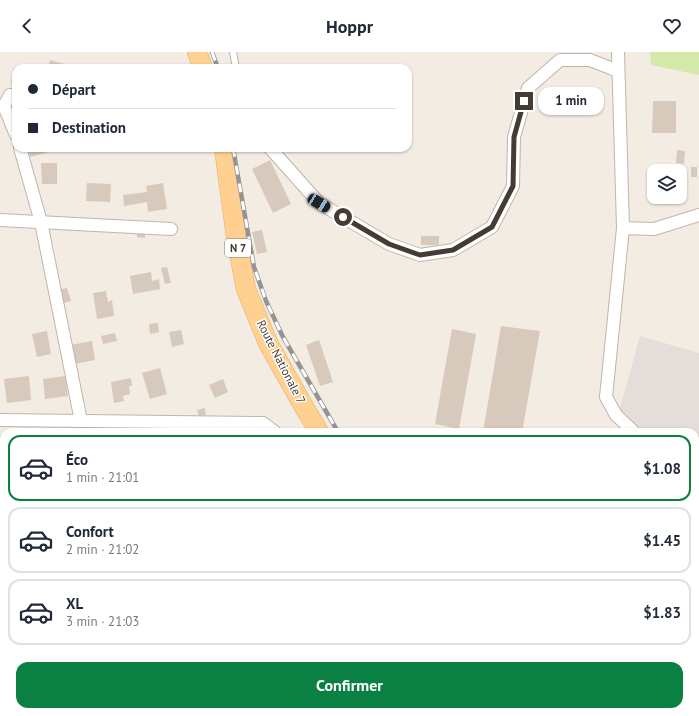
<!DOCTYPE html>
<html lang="fr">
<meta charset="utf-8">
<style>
body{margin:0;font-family:"PT Sans",sans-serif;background:#f6f6f7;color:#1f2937;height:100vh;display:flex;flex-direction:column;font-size:15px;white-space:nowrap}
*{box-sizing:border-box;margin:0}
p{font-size:13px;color:#747a83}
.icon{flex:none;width:22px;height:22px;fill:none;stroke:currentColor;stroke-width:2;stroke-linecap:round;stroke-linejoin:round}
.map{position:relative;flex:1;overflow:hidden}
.details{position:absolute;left:0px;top:376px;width:699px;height:288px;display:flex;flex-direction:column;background:#fff;border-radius:12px 12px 0 0;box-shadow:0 1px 3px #0004}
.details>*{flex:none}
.top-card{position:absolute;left:12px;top:12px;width:400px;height:88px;border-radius:12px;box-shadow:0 1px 3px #0004;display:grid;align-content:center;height:88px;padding:0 16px;background:#fff}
.buttons{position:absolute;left:647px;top:112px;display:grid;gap:8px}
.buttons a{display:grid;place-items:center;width:40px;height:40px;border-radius:8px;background:#fff;box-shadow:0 1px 3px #0004;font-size:20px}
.end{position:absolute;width:18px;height:18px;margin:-9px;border:5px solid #443b33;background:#fff;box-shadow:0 0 0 2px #fff}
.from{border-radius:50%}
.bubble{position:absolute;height:28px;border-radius:12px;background:#fff;box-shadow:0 1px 3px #0004;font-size:13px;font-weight:700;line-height:28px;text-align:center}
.car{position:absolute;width:12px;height:24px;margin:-12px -6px;border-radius:5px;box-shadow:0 0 3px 1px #0007;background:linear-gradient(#222 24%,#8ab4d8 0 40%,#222 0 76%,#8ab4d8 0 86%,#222 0)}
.top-card b{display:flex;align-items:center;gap:14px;height:38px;font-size:15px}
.top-card b+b{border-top:1px solid #e0e1e3}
.top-card i{width:10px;height:10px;background:#1f2937}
ul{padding:7px 0 0;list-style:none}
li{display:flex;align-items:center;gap:12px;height:66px;margin:0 8px 6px;padding:0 8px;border:2px solid #e0e1e3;border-radius:12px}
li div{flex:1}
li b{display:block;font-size:15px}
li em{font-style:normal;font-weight:700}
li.active{border-color:#0b8043}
li>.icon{width:36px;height:36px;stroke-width:1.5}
.action{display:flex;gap:8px;margin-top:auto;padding:8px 16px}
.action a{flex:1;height:46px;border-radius:12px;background:#0b8043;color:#fff;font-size:16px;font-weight:700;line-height:46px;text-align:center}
header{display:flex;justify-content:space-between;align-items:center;height:52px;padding:0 16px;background:#fff;font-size:18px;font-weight:700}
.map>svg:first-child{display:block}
.industrial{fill:#e4ddd9}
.green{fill:#d5e8aa}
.building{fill:#d7c9bc}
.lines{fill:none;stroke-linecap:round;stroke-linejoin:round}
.lane-casing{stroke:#c1b5a9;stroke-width:8}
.street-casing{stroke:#c1b5a9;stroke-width:14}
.primary-casing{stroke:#e7ab5d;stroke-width:20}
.lane{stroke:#fff;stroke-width:6}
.street{stroke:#fff;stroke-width:12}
.primary{stroke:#ffd090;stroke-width:19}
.rail-casing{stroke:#949494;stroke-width:4.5}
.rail{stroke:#fff;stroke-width:3;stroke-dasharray:9;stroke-linecap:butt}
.route{stroke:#443b33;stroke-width:5}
.labels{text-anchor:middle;stroke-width:3;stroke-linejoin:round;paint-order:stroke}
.shield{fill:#fff;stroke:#7c7670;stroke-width:1}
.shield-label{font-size:11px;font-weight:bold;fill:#443b33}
.street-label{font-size:12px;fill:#443b33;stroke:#fff}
</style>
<header><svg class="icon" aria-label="back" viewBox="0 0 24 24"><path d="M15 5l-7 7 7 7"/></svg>Hoppr<svg class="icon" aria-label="heart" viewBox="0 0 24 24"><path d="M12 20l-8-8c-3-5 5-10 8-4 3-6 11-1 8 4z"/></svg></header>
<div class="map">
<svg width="699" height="664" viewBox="0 0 699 664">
<rect width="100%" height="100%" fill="#f2ece3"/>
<polygon class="industrial" points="640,284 699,301 699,445 695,441 695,380 638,380 619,360"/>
<polygon class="green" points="650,0 699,0 699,23 651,13"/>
<g class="building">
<polygon points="50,8 68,13 67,16 48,16"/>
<polygon points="14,16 16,17 16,33 11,32"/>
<polygon points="653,49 676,49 676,81 652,81"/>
<polygon points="28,96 47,96 49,100 30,105"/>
<polygon points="677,98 685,99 684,112 676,111"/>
<polygon points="270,108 291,152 273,161 252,117"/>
<polygon points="41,111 57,111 57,132 42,132"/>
<rect x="691" y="115" width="6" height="10"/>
<polygon points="87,131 111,132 110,150 86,149"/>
<polygon points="163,131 167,157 148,160 147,150 124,154 123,143 147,140 146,134"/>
<polygon points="137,178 145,179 145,186 137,185"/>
<polygon points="262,178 267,200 257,202 252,180"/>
<rect x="421" y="184" width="18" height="9"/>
<polygon points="167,215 171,231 165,232 161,216"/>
<polygon points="151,220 152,229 159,227 160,237 133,242 130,224"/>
<polygon points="67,236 71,249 60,252 57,238"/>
<polygon points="106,239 108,250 112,248 114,264 97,267 93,241"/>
<polygon points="158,271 159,280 150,282 149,272"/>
<polygon points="501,274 540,279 522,380 483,380"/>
<polygon points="452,277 476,282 459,377 435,372"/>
<polygon points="181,278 184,292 172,295 169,280"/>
<polygon points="47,279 51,302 37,305 32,282"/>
<polygon points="115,281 117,289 103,292 101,284"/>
<polygon points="319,288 333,330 320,334 306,293"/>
<polygon points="92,289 95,308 74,312 70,293"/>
<polygon points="160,316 167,342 150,347 142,321"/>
<polygon points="29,324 31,348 7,351 4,327"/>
<polygon points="65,324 68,344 45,347 43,327"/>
<polygon points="131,326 132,334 129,334 130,342 123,344 124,349 114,351 111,330"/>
<polygon points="223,327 228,340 215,346 209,333"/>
<polygon points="205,356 206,363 199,364 197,358"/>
<rect x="0" y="393" width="4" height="20"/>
<polygon points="698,472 699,473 699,484 695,481 695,476"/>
<polygon points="4,517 4,537 3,538 0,535 0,521"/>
<polygon points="4,570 4,594 0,595 0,571"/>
<polygon points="12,660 35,660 36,664 13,664"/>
<polygon points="100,660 136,660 136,664 101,664"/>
<polygon points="286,660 295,660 294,664 284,664"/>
<polygon points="382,660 394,660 395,662 393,664 385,664"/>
<polygon points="453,660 473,660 475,664 455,664"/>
<polygon points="566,660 606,660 605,664 568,664 565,663"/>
</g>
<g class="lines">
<g class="lane-casing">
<polyline id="lane" points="233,0 236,16"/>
</g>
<g class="street-casing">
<g id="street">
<polyline points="618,0 623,176 606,345 616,363 634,380"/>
<polyline points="16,43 10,43 4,54 16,83"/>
<polyline points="20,96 41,170 81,369"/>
<polyline points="270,96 319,151 389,192 420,203 453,198 492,175 513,134 514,85 528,36 560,8 590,8 618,19"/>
<polyline points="0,168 171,177"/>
<polyline points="623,176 654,177 699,163"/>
<polyline points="0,368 263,371 275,380"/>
<polyline points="695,449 699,453"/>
<polyline points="0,493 4,494"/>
<polyline points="0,623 4,623"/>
<polyline points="200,660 200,664"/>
<polyline points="477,660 479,664"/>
</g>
</g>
<g class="primary-casing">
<g id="primary">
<polyline points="197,0 203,16"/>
<polyline points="224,96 236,185 246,237 268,291 300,348 319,380"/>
<polyline points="502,660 504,664"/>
</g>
</g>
<use href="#lane" class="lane"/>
<use href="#street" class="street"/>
<use href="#primary" class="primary"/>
<g class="rail-casing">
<g id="rail">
<polyline points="212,0 218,16"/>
<polyline points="233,96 254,215 266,249 283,285 338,380"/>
<polyline points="520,660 523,664"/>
</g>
</g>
<use href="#rail" class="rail"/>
</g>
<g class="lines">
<polyline class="route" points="343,165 389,192 420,203 453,198 492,175 513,134 514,85 524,49"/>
</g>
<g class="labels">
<rect class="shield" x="225" y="187" width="26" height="18" rx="3"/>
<g class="shield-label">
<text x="238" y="200">N 7</text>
</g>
<g class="street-label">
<text transform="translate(281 310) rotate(63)" y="4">Route Nationale 7</text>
</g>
</g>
</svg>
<div class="buttons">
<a><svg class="icon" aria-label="layers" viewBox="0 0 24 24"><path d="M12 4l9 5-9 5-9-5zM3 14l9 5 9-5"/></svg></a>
</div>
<i class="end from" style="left:343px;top:165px"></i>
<i class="end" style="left:524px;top:49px"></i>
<div class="bubble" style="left:538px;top:35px;width:66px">1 min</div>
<i class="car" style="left:319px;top:151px;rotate:121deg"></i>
<div class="top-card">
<b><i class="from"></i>Départ</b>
<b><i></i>Destination</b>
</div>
<section class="details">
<ul>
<li class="active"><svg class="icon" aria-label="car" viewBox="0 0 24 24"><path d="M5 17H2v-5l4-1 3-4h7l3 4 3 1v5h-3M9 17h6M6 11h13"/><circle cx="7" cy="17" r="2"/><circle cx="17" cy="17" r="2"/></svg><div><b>Éco</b><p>1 min · 21:01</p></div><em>$1.08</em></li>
<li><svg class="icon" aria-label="car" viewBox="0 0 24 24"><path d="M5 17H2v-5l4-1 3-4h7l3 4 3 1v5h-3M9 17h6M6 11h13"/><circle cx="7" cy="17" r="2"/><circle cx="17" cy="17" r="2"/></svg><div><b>Confort</b><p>2 min · 21:02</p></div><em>$1.45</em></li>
<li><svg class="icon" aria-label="car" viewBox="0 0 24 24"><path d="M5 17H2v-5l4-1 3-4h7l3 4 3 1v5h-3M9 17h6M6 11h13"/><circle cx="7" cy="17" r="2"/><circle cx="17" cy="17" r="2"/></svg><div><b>XL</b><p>3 min · 21:03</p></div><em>$1.83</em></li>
</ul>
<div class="action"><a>Confirmer</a></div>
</section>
</div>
